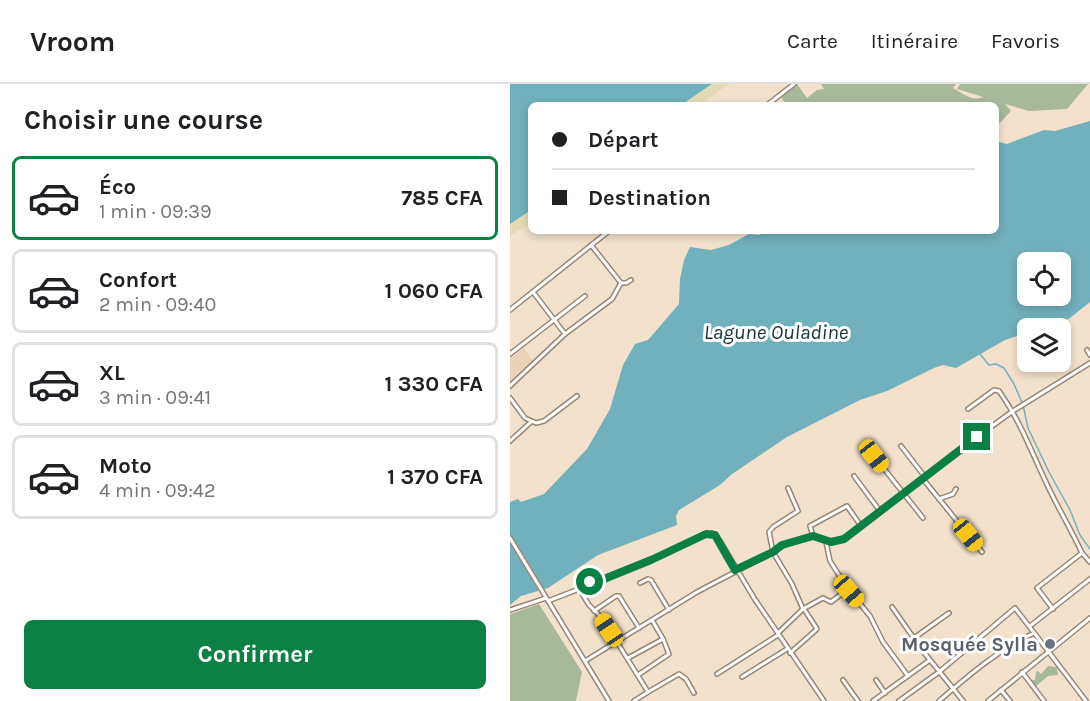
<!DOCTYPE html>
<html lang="fr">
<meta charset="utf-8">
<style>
body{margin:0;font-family:Karla,sans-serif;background:#f2f2f2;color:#202124;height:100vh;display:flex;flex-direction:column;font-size:22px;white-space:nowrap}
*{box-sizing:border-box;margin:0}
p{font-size:20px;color:#757577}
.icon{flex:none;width:33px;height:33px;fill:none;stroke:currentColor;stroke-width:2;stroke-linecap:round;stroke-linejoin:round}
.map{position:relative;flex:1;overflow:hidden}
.details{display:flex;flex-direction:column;background:#fff;width:510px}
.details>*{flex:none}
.guide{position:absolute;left:18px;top:18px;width:471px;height:132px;border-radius:9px;box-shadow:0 3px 9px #0003;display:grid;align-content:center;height:132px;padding:0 24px;background:#fff}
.controls{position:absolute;left:507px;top:168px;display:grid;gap:12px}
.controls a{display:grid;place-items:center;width:54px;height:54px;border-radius:9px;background:#fff;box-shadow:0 3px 9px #0003;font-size:30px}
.end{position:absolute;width:27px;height:27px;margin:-14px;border:8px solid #0b8043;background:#fff;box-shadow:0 0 0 3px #fff}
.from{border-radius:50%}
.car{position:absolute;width:18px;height:36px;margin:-18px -9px;border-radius:8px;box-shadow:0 0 4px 2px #0007;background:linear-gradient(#f5c518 24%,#345 0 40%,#f5c518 0 76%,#345 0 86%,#f5c518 0)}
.guide b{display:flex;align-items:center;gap:21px;height:57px;font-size:22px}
.guide b+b{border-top:2px solid #e0e0e0}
.guide i{width:15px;height:15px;background:#202124}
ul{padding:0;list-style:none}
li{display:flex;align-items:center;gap:18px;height:84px;margin:0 12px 9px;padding:0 12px;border:3px solid #e0e0e0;border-radius:9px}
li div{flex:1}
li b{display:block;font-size:22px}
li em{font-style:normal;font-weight:700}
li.selected{border-color:#0b8043}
li>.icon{width:54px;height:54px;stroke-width:1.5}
h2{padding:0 24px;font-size:27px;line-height:72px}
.action{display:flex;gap:12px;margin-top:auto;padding:12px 24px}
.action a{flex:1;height:69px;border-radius:9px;background:#0b8043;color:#fff;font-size:24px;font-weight:700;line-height:69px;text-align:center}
header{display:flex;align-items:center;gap:36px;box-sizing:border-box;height:84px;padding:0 30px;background:#fff;border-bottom:2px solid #e0e0e0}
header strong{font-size:28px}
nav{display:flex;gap:33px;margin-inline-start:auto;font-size:21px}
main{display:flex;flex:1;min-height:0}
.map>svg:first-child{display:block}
.built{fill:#ebd3b8}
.green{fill:#a8b99a}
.sand{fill:#e4dbb6}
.water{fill:#71b0bd;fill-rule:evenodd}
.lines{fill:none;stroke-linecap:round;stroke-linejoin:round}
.stream{stroke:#71b0bd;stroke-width:1.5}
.minor-casing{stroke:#978672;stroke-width:6}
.tertiary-casing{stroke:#978672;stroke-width:6}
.minor{stroke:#fff;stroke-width:3}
.tertiary{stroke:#fff;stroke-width:3}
.route{stroke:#0b8043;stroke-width:8}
.worship-dot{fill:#6b7280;stroke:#fff;stroke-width:2}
.labels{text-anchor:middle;stroke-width:6;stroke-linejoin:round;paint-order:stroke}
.worship-label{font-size:20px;font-weight:bold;fill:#5b616d;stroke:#fff;text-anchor:end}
.water-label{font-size:21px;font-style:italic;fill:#14343a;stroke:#fff}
</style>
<header>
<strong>Vroom</strong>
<nav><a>Carte</a><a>Itinéraire</a><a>Favoris</a></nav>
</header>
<main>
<section class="details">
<h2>Choisir une course</h2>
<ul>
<li class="selected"><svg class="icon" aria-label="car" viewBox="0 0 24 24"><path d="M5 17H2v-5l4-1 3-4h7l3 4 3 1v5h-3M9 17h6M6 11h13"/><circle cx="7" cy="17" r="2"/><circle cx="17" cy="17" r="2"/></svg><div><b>Éco</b><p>1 min · 09:39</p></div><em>785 CFA</em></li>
<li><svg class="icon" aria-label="car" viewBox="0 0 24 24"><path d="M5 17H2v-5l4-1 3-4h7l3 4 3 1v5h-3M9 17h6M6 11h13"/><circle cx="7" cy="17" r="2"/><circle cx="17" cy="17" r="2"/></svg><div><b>Confort</b><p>2 min · 09:40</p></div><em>1 060 CFA</em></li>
<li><svg class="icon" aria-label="car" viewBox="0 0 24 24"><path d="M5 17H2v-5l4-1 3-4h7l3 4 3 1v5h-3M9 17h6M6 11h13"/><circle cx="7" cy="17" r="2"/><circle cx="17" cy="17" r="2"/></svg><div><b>XL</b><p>3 min · 09:41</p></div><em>1 330 CFA</em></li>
<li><svg class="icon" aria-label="car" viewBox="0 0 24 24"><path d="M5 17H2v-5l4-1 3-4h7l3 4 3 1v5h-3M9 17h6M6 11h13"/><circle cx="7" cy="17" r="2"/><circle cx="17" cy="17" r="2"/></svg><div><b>Moto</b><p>4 min · 09:42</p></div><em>1 370 CFA</em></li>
</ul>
<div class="action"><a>Confirmer</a></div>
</section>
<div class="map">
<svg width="580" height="617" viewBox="0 0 580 617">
<rect width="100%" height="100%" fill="#f3e1cb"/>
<polygon class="built" points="12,262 24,278 0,299 0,272"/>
<g class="green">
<path d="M287,0L297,14L307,6L314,5L311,0H446L443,4C452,9 463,18 473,13L447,5L450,0H578L557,25L519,27L495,20L501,27L486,43V21H270L276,20L271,13Z"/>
<polygon points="29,520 72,588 66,617 0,617 0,530"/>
<polygon points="538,582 547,583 548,591 538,592 524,604 522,596 525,596 526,588 528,587 531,590"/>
</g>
<g class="sand">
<polygon points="202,0 219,0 190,21 171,21"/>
<polygon points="21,126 21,138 0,152 0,140"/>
</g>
<g class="water">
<polygon points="0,0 202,0 171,21 21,21 21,126 0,140"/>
<path d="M580,37V218L560,234L543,244H518L517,249L495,256L446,284L433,281L424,284L377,307L350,316L277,353L222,390L210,401L169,426L166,432L167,441L88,471L38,504L11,512L0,521V418L8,415L11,418L34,410L77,365L100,325L113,281L125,260L138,256L169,220L170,195L174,176L180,163L201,166L219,161L239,150L249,151L257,147H486V57L497,60L534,46L545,47ZM518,178H550V212H518Z"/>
</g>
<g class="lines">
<polyline class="stream" points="470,270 479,281 486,280 494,284 504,300 513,321 518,344 539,388 560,426 570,451 580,465"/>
<g class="minor-casing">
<g id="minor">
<polyline points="81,161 111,199"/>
<polyline points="111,199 116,199 121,196"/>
<polyline points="23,208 55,250"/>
<polyline points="577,266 580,271"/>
<polyline points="0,270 75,212"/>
<polyline points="0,302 55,250 102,215 111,199"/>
<polyline points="0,314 15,334 26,339 34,337 67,312"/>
<path d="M458,325L484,306L489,307C509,335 520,364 534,394C545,419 560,443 572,469L580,478"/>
<polyline points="0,357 21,338"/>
<polyline points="391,362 415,393"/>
<polyline points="364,372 413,434"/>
<polyline points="344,392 370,427"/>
<polyline points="413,395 472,468"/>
<polyline points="278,404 288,427 263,443 259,448 263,468 282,500 293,525"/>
<polyline points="429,415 443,410 446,405"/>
<polyline points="303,452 300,442 337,422 351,442"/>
<polyline points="316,458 320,477 338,505 360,532 373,558 398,592"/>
<polyline points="130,499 138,495 141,496 159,526"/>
<polyline points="69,505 79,521 88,530 107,558 138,608 124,617"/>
<polyline points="38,517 69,505 80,498 89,497 141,476 189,453 202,449 210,457 244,514 314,617"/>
<polyline points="382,523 412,566 453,617"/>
<polyline points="543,525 527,504 572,469"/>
<polyline points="0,526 36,514"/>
<polyline points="84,527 106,512 109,512 129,544"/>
<polyline points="520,542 580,495"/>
<polyline points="268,549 293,525 313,514 321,518 338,505"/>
<polyline points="404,554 439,529"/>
<polyline points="280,569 307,545 294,525"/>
<polyline points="118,574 153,555"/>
<polyline points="75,577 187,508 263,468 272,461 303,452 321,458 336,454 449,366 503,327 580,279"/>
<polyline points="512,588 534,617"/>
<polyline points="207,590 268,551"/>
<polyline points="128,591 159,570 153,555 142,536"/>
<polyline points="232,593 277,565"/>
<polyline points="333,596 348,617"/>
<polyline points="366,596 375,609"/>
<polyline points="491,606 500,617"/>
<polyline points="138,608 169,590 176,595 184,609"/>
<polyline points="363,617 420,576"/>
<polyline points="389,617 429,588 505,524 538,567"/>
<path d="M429,617C459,591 488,566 524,549"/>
</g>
</g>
<g class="tertiary-casing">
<g id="tertiary">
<polyline points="257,21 284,0"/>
<polyline points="0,226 99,147"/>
<polyline points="0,454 99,617"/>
<polyline points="538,567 576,617"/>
<polyline points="478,617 580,534"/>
</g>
</g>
<use href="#minor" class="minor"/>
<use href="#tertiary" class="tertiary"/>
</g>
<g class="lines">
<polyline class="route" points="80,498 89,497 141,476 196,450 205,451 225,486 263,468 272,461 303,452 321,458 334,455 467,353"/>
</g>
<circle class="worship-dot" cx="540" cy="560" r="6"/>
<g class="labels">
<g class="worship-label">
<text x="528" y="567">Mosquée Sylla</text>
</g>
<g class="water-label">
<text x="266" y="255">Lagune Ouladine</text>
</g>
</g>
</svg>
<div class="controls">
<a><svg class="icon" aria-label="locate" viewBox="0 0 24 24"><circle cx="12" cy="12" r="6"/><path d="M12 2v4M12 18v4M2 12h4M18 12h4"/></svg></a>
<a><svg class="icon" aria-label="layers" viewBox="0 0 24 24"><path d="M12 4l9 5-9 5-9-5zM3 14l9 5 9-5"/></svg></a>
</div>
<i class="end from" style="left:80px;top:498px"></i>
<i class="end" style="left:467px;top:353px"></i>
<i class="car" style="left:364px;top:372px;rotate:142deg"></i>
<i class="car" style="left:458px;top:451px;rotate:141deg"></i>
<i class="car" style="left:339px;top:507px;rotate:139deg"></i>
<i class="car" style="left:99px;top:546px;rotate:326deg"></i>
<div class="guide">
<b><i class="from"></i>Départ</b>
<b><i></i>Destination</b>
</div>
</div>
</main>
